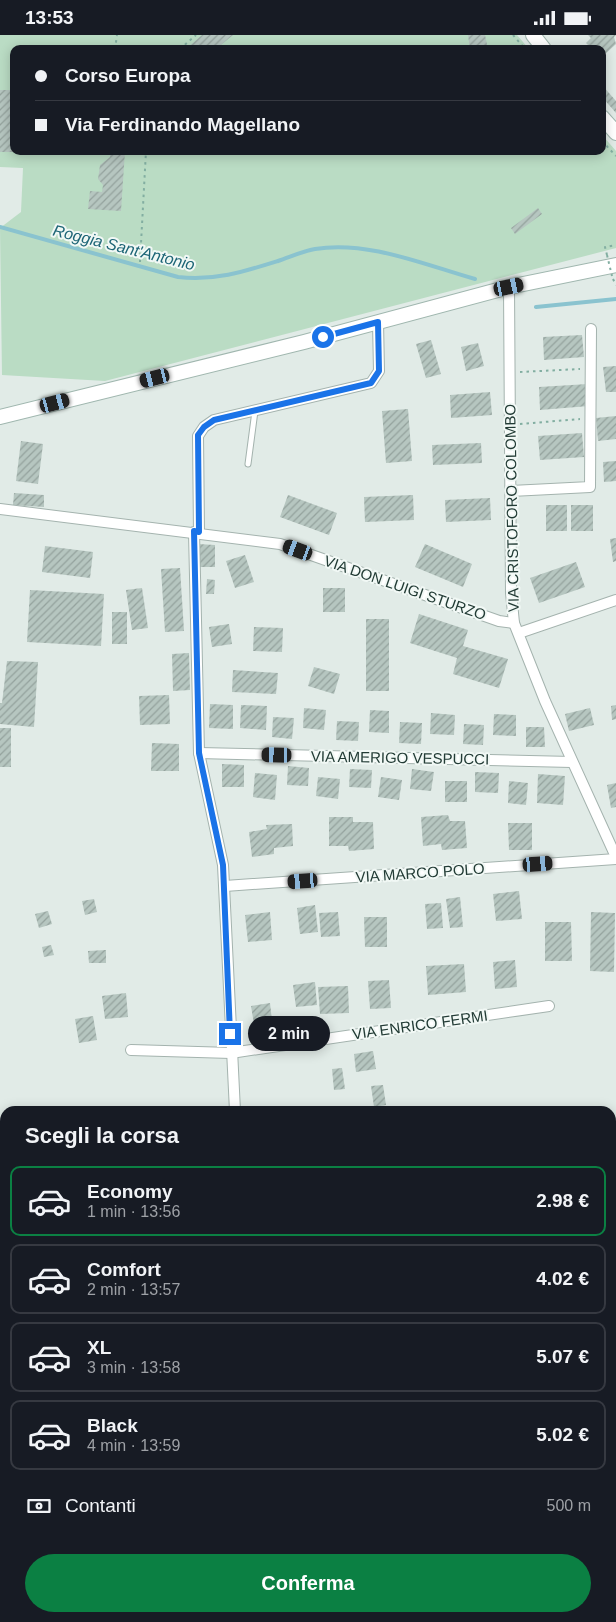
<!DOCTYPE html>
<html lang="it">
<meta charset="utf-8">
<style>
body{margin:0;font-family:Arial,sans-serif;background:#242831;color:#f1f3f6;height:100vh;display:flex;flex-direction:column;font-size:19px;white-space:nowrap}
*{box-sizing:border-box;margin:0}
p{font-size:16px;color:#9ea1a6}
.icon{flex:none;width:28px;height:28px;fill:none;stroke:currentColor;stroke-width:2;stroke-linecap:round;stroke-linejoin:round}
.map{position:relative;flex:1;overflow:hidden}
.side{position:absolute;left:0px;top:1071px;width:616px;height:516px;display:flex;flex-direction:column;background:#171b24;border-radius:15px 15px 0 0;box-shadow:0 2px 12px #0003}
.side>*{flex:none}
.banner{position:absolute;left:10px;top:10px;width:596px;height:110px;border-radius:10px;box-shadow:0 2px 12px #0003;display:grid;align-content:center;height:110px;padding:0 25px;background:#171b24}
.end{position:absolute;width:22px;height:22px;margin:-11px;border:6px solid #1a73e8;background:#fff;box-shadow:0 0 0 2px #fff}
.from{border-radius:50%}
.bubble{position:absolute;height:35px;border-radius:18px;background:#171b24;box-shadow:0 2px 12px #0003;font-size:16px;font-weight:600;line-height:35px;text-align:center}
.car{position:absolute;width:15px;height:30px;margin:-15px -8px;border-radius:6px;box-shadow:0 0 4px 1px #0007;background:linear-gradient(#222 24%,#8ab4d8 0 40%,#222 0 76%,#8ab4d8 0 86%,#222 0)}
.banner b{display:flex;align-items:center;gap:18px;height:48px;font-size:19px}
.banner b+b{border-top:1px solid #363941}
.banner i{width:12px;height:12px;background:#f1f3f6}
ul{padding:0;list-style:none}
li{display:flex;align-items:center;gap:15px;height:70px;margin:0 10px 8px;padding:0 15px;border:2px solid #363941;border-radius:10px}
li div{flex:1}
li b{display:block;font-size:19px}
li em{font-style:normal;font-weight:600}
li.current{border-color:#0b8043}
li>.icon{width:45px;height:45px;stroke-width:1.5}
h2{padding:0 25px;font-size:22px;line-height:60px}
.pay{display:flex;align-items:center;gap:12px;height:55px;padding:0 25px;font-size:19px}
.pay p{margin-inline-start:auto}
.action{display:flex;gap:10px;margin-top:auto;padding:10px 25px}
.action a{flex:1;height:58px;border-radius:30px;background:#0b8043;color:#fff;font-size:20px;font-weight:600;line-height:58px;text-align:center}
.status{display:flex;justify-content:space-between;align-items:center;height:35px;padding:0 25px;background:#171b24;direction:ltr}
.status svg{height:14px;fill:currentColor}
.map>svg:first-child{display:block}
.green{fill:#badcc4}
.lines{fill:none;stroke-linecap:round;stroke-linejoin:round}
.stream{stroke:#8ac3cf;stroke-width:4}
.building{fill:url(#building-hatch)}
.service-casing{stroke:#a4b3ae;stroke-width:7}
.minor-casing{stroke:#a4b3ae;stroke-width:12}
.secondary-casing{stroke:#a0b7af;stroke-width:16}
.path{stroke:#82aea1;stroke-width:2;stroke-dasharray:2.5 4;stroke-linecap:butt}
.service{stroke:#fff;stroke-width:5}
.minor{stroke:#fff;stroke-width:10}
.secondary{stroke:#fff;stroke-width:14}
.path-bridge{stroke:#82aea1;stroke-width:2;stroke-dasharray:2.5 4;stroke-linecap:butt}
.route{stroke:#1a73e8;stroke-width:6}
.labels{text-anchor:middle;stroke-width:4;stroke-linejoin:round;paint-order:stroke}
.street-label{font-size:15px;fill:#223b35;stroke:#f1f8f5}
.water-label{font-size:16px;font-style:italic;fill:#1d6576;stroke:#f1f8f5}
</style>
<div class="status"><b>13:53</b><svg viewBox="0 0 49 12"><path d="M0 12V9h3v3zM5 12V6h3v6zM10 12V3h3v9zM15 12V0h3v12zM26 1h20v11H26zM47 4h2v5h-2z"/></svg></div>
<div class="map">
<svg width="616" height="1587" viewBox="0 0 616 1587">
<defs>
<pattern id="building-hatch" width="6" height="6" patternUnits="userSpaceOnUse" patternTransform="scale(1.25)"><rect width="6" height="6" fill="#b6c6c0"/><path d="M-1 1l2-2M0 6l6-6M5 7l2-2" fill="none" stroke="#94a29d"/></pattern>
</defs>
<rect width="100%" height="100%" fill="#e1ebe7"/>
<polygon class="green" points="0,0 517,0 529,14 14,14 14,116 602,116 603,101 616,116 616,213 105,346 2,340 0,193 21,177 23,133 0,132"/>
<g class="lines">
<g class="stream">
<path d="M0,192L178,242C215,246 243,237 278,226C290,222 303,216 315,214C367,205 425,230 475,244"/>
<polyline points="536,272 616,264"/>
</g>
</g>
<g class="building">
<polygon points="202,0 233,0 216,14 186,14"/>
<polygon points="468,0 485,0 488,14 470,14"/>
<polygon points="588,0 616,0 614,2 616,9 602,22 602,14 592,14 586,8 591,3"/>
<polygon points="602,50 616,66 616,78 602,62"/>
<rect x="0" y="55" width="14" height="62"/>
<polygon points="110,116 125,116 121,176 88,174 90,156 102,157 103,150 98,144 100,130 110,122"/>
<polygon points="538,173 542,179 515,199 511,193"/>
<polygon points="582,300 584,322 544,325 543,302"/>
<polygon points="431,305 441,339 426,343 416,309"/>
<polygon points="478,308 484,331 466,336 461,312"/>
<polygon points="616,331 616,357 606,357 603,332"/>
<polygon points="588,349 589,371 540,375 539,352"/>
<polygon points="490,357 492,380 451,383 450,360"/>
<polygon points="408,374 412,426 386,428 382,376"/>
<polygon points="616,381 616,404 598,406 596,383"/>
<polygon points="582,398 584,422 540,425 538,401"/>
<polygon points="21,406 43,409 38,449 16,446"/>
<polygon points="481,408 482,428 433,430 432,410"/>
<polygon points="616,426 616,446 604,447 603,427"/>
<polygon points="14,458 44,460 44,472 13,470"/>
<polygon points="288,460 337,478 329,500 280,482"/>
<polygon points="413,460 414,485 365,487 364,462"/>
<polygon points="490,463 491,485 446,487 445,465"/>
<rect x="546" y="470" width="21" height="26"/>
<rect x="571" y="470" width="22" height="26"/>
<polygon points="616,503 616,526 613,527 610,504"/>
<polygon points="198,509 215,510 215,532 198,532"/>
<polygon points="425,509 472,529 463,552 415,532"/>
<polygon points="45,511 93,517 90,543 42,537"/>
<polygon points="245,520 254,547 235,553 226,526"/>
<polygon points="576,527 585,552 539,568 530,543"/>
<polygon points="180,533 184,596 165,597 161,534"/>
<polygon points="207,544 215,545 214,559 206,559"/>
<polygon points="142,553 148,593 132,595 126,555"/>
<rect x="323" y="553" width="22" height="24"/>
<polygon points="30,555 104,559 101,611 27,607"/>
<rect x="112" y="577" width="15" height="32"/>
<polygon points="419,579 468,595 463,611 508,624 499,653 453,639 457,623 410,608"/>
<rect x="366" y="584" width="23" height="72"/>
<polygon points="229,589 232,609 212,612 209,592"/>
<polygon points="254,592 283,593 282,617 253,616"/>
<polygon points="189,618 190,655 173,656 172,619"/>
<polygon points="7,626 38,627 34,692 0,689 0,668 2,668"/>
<polygon points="314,632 340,639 334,659 308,651"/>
<polygon points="233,635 278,638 276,659 232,657"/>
<polygon points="169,660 170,689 140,690 139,661"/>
<polygon points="210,669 233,670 233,694 209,693"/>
<polygon points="241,670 267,671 266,695 240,693"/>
<polygon points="616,670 616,684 612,685 611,671"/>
<polygon points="304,673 326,675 324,695 303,693"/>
<polygon points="590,673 594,690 569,696 565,679"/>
<polygon points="370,675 389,676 389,698 369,697"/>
<polygon points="431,678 455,680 454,700 430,699"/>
<polygon points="494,679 516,680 516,701 493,700"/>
<polygon points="273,682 294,683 292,704 272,702"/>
<polygon points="337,686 359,687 358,706 336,705"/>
<polygon points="400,687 422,688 421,709 399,708"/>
<polygon points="464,689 484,690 483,710 463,709"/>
<polygon points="526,692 544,692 545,712 526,712"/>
<rect x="0" y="693" width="11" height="39"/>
<polygon points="152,708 179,709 179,736 151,736"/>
<polygon points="222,729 244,730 244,752 222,752"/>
<polygon points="288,731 309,733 308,751 287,750"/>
<polygon points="350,734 372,735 371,753 349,752"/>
<polygon points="412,734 434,737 431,756 410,754"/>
<polygon points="475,737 499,738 498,758 475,757"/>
<polygon points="255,738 277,740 275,765 253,762"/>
<polygon points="538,739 565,741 563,770 537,768"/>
<polygon points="318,742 340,744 338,764 316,761"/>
<polygon points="381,742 402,745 399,765 378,762"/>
<rect x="445" y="746" width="22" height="21"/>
<polygon points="509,746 528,748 526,770 508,768"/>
<polygon points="616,748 616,772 611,773 607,750"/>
<polygon points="448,780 450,786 465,786 467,813 442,815 441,809 423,811 421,782"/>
<polygon points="329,782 353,782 353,787 373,787 374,814 349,816 348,811 329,811"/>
<polygon points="508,788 532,788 532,815 509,815"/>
<polygon points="292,789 293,811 274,813 274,819 252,822 249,797 267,794 266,790"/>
<polygon points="519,856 522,884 496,886 493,859"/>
<polygon points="460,862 463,892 450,893 446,864"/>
<polygon points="94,864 97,877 85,880 82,866"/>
<polygon points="441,868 443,893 427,894 425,869"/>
<polygon points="315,870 318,897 300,899 297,873"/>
<polygon points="48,876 52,889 39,893 35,879"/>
<polygon points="270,877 272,905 248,907 245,880"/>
<polygon points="338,877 340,901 321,902 319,878"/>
<polygon points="591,877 615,878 614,937 590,936"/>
<polygon points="364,882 387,882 387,912 365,912"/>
<polygon points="545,887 571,887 572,926 545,926"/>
<polygon points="51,910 54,920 44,922 42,912"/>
<polygon points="106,915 106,928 89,928 88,916"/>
<polygon points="515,925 517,952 495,954 493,927"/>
<polygon points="464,929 466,957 428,960 426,931"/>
<polygon points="389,945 391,973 370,974 368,946"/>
<polygon points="315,947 317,970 296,972 293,950"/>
<polygon points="348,951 349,978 320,979 318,952"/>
<polygon points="126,958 128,982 105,984 102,961"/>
<polygon points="270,968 272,986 254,989 251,971"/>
<polygon points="93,981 97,1005 79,1008 75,984"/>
<polygon points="373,1016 376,1034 356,1037 354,1019"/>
<polygon points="342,1033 345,1054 334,1055 332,1034"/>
<polygon points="383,1050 386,1070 374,1072 371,1051"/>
<polygon points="359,1072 360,1076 324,1076 324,1075"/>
<polygon points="2,1110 5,1111 5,1142 0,1141"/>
<polygon points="0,1155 5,1155 1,1192 0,1192"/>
<polygon points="611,1200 616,1201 616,1222 611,1222"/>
<polygon points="611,1256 616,1256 616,1284 611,1283"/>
<rect x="611" y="1345" width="5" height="34"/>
<polygon points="0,1393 5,1393 2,1416 0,1416"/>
<polygon points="0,1492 5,1493 5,1524 0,1523"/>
<polygon points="87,1582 103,1582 104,1587 89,1587"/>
<polygon points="121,1582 141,1582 141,1586 122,1587"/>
<polygon points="143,1582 165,1582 165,1583 143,1587"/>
<polygon points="176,1582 200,1582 201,1587 163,1587"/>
<polygon points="267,1582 276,1582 277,1587 256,1587"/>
<polygon points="288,1582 313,1582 315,1587 289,1587"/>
<polygon points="373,1582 396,1582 397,1587 373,1587"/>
<rect x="458" y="1582" width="64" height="5"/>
<polygon points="563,1582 590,1582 604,1585 604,1587 563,1587"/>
</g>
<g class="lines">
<g class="service-casing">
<polyline id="service" points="248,429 255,376"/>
</g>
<g class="minor-casing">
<g id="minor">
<polyline points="509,252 511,558 514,588 545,666 616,822"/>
<polyline points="511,456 590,452 591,294"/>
<polyline points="0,474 280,509 499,586 514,588"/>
<polyline points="194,497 199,718 223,830 235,1076"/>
<polyline points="199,497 198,401 204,392 214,385 371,348 379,336 378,287"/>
<polyline points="519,598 616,565"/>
<polyline points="199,718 572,727"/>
<polyline points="225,851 616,824"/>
<polyline points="131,1015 231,1018 549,971"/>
<polyline points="611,1188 616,1188"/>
<polyline points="0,1203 5,1204"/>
<polyline points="0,1290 5,1286"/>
<polyline points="611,1301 616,1300"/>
<polyline points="0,1357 3,1373 5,1374"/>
<polyline points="319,1582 320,1587"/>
<polyline points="429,1582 429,1587"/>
<polyline points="542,1587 543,1582"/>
</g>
</g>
<g class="secondary-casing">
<g id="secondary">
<polyline points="533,0 544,14"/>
<polyline points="602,82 616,98"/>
<polyline points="0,382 304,307 509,252 616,230"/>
<polyline points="611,1486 616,1486"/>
<polyline points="0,1561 5,1562"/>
<polyline points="49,1582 56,1587"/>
</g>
</g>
<g class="path">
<polyline points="513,0 525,14"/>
<polyline points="115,14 117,0"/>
<polyline points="180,14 196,0"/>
<polyline points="602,106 616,121"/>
<polyline points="607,220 605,212 616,210"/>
<polyline points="140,227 146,116"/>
<polyline points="613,244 616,250"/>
<polyline points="520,337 580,334"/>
<polyline points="520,389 580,384"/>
</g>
<use href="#service" class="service"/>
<use href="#minor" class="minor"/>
<use href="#secondary" class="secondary"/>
<polyline class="path-bridge" points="607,220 612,241"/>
</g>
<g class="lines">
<polyline class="route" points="230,999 223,830 199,718 194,496 199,497 198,400 204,392 214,385 371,348 379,336 378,287 323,302"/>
</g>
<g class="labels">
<g class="street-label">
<text transform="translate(512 473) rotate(-91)" y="5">VIA CRISTOFORO COLOMBO</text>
<text transform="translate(405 553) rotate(19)" y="5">VIA DON LUIGI STURZO</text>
<text transform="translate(400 723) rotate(1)" y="5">VIA AMERIGO VESPUCCI</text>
<text transform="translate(420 838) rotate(-4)" y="5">VIA MARCO POLO</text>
<text transform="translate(420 990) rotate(-8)" y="5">VIA ENRICO FERMI</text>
</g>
<g class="water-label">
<text transform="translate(124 212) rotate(14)" y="6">Roggia Sant'Antonio</text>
</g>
</g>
</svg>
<i class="end from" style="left:323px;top:302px"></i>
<i class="end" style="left:230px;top:999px"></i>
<div class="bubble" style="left:248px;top:981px;width:82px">2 min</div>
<i class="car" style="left:509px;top:252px;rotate:78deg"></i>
<i class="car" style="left:155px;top:343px;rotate:256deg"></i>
<i class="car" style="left:55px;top:368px;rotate:75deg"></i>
<i class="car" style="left:298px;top:515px;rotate:290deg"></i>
<i class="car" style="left:277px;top:720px;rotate:271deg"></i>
<i class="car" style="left:538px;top:829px;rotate:86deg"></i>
<i class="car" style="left:303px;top:846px;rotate:266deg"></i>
<div class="banner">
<b><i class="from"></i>Corso Europa</b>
<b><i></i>Via Ferdinando Magellano</b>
</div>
<section class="side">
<h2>Scegli la corsa</h2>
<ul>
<li class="current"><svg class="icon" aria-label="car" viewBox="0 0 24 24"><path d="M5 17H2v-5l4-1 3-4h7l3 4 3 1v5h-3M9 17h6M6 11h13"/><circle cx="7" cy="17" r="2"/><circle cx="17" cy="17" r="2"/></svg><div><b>Economy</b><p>1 min · 13:56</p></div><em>2.98 €</em></li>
<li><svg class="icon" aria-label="car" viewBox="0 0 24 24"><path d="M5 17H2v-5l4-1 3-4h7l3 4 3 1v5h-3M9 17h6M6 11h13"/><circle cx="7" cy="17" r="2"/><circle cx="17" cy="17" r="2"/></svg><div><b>Comfort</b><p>2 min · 13:57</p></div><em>4.02 €</em></li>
<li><svg class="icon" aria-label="car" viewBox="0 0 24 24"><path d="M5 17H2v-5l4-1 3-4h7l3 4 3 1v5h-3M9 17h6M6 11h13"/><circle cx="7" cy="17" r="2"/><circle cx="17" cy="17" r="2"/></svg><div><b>XL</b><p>3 min · 13:58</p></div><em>5.07 €</em></li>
<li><svg class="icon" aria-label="car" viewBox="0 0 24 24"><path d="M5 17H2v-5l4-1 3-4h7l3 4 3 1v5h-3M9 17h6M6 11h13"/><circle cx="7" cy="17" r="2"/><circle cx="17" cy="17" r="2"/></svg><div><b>Black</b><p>4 min · 13:59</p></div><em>5.02 €</em></li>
</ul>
<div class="pay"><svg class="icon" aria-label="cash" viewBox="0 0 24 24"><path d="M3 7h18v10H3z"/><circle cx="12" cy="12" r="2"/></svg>Contanti<p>500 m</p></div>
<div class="action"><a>Conferma</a></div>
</section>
</div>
